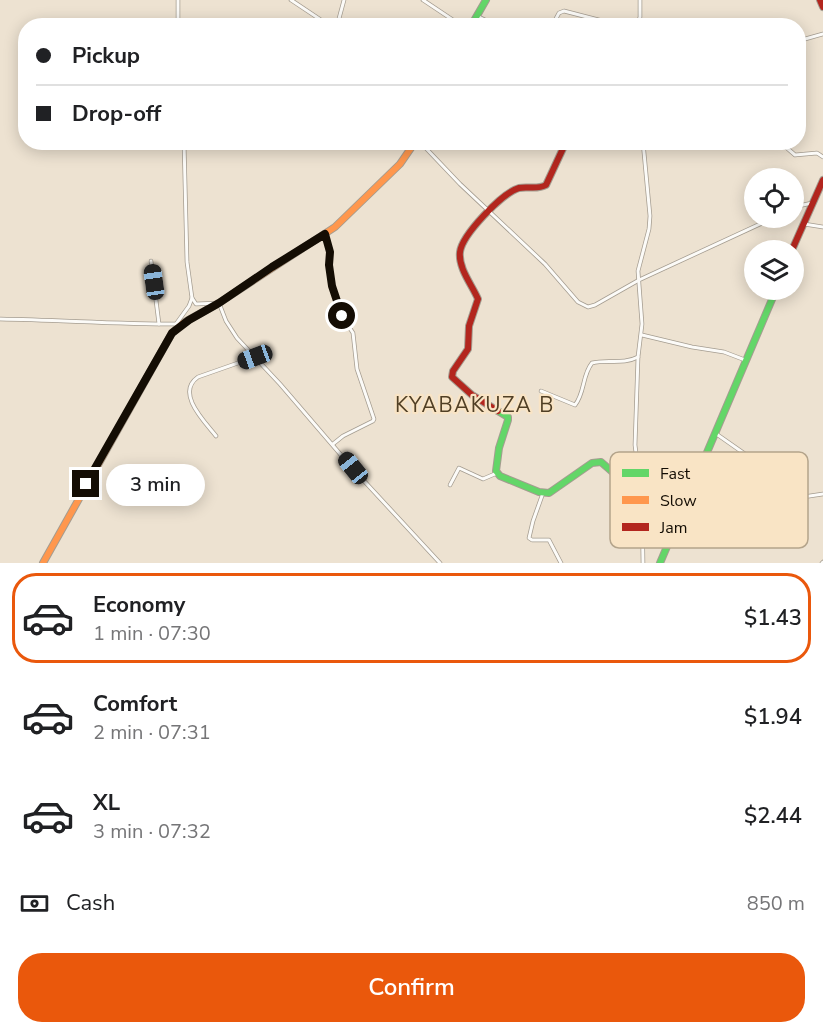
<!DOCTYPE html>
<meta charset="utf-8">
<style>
body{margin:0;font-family:"Nunito Sans",sans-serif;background:#f6f6f6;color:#202124;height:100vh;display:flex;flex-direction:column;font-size:22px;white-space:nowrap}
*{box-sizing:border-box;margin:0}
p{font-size:20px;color:#757577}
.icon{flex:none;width:33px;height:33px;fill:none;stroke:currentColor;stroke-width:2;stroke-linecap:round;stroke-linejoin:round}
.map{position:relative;height:563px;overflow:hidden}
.side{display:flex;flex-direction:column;background:#fff;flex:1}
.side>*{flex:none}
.guide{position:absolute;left:18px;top:18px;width:788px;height:132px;border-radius:24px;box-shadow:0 3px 15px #0003;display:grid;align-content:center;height:132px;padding:0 18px;background:#fff}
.controls{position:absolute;left:744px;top:168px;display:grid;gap:12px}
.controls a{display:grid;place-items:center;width:60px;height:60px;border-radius:50%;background:#fff;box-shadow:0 3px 15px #0003;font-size:30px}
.end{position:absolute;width:27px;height:27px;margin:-14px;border:8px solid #140d04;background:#fff;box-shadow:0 0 0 3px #fff}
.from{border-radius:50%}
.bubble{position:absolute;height:42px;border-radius:21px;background:#fff;box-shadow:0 3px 15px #0003;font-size:20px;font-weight:600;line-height:42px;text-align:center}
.car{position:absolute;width:18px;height:36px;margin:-18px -9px;border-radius:8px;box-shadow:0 0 4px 2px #0007;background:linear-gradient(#222 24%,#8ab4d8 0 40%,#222 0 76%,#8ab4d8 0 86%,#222 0)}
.guide b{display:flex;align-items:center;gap:21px;height:57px;font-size:22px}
.guide b+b{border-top:2px solid #e0e0e0}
.guide i{width:15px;height:15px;background:#202124}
ul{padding:10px 0 0;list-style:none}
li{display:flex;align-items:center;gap:18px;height:90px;margin:0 12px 9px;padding:0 6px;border:3px solid transparent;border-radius:24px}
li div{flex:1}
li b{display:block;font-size:22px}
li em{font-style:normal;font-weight:600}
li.selected{border-color:#ea580c}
li>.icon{width:54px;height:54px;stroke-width:1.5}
.pay{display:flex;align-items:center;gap:15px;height:66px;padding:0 18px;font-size:22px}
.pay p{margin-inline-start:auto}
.action{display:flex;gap:12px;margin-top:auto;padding:12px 18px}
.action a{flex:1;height:69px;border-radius:24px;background:#ea580c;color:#fff;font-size:24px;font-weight:600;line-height:69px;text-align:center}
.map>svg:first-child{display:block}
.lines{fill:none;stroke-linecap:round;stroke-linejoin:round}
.street-casing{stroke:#a49c90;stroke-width:4.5}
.fast-casing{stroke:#a49c90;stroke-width:8}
.slow-casing{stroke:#a49c90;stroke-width:8}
.jam-casing{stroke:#a49c90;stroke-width:8}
.street{stroke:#fcfbf8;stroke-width:3}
.fast{stroke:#63d668;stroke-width:6}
.slow{stroke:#ff974d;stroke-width:6}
.jam{stroke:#b3261e;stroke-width:6}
.route{stroke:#140d04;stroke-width:8}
.labels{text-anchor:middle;stroke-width:4.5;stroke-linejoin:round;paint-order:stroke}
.quarter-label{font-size:21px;letter-spacing:1.5px;fill:#503f25;stroke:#f9e4c5}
.key{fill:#f9e4c5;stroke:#b4a48b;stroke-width:1.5}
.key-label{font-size:16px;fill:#140d04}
</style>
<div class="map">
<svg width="823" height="563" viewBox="0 0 823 563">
<rect width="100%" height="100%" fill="#ede2d1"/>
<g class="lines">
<g class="street-casing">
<g id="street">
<polyline points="178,0 178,26"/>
<polyline points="291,0 330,26"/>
<polyline points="423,0 462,26"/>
<polyline points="477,16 497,26"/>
<polyline points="337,26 344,0"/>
<polyline points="552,26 559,13 564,11 622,26"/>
<polyline points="637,26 640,17 640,0"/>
<polyline points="798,41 823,34"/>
<polyline points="420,142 460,184 545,264 578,302 588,307 595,305 639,280 773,218"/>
<polyline points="780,142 795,155 817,153 823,157"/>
<polyline points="794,207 812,203"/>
<polyline points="804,224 823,227"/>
<polyline points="325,234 330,252 329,265 333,290 342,316 353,333 357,369 374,419 373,421 343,436 333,444"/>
<polyline points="151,261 159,324"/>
<polyline points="192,298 196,304 219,303 226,321 237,338 280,384 353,469 440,563"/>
<path d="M0,319C59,320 117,324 175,324"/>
<polyline points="176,324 189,306 192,298 187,262 184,142"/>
<polyline points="642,335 692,347 724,352 745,360"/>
<path d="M541,391L575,405C585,393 582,375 592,363C607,359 623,365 638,357"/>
<polyline points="715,433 782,480 803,497 823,494"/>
<path d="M216,436C205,422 175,393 198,377L255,357"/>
<polyline points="450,485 459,468 483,479 497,473"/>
<polyline points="543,493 533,521 529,538 532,540 549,540 561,563"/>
<polyline points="642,493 662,499 686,500"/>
<polyline points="643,563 642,500 635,445 638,357 642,324 638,271 649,229 650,216 643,142"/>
<polyline points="822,563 823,562"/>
</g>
</g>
<g class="fast-casing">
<g id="fast">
<polyline points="471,26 486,0"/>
<polyline points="498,411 508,417 508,420 499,448 496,471 500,476 539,492 549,493 592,463 601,462 632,489 637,492 641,490"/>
<polyline points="660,563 776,290"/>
</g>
</g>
<g class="slow-casing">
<polyline id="slow" points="43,563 172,333 183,323 219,303 335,227 400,164 411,148 412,142"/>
</g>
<g class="jam-casing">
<g id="jam">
<polyline points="820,0 823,7"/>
<polyline points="792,250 823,180"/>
<path d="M498,411L472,395L452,377L453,371L468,349L469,326L478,299C472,285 458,268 460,252C462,235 502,193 519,188C528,186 537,190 546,185L566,142"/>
</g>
</g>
<use href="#street" class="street"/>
<use href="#fast" class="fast"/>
<use href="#slow" class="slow"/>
<use href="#jam" class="jam"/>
</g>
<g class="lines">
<polyline class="route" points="86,484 172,333 189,320 219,303 272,267 325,234 330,252 329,265 332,286 342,316"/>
</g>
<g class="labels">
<g class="quarter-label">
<text x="475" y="412">KYABAKUZA B</text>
</g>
</g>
<rect x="610" y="452" width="198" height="96" rx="9" class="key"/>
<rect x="622" y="469" width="27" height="8" fill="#63d668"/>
<rect x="622" y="496" width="27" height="8" fill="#ff974d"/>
<rect x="622" y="523" width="27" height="8" fill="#b3261e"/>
<g class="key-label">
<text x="660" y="479">Fast</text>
<text x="660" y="506">Slow</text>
<text x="660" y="533">Jam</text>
</g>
</svg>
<div class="controls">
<a><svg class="icon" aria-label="locate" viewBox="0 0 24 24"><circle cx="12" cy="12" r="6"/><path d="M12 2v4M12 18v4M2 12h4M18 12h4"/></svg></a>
<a><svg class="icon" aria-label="layers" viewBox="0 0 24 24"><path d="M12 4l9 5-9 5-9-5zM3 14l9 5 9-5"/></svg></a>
</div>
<i class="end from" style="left:342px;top:316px"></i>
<i class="end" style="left:86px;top:484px"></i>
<div class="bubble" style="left:106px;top:464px;width:99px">3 min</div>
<i class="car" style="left:154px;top:282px;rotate:352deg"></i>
<i class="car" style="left:255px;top:357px;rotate:250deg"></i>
<i class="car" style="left:353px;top:468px;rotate:321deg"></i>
<div class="guide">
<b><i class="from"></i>Pickup</b>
<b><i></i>Drop-off</b>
</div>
</div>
<section class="side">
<ul>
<li class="selected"><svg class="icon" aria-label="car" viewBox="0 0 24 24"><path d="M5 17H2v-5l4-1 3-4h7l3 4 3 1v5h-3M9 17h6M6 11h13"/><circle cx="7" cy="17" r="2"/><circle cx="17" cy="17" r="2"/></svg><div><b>Economy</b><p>1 min · 07:30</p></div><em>$1.43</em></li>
<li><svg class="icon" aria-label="car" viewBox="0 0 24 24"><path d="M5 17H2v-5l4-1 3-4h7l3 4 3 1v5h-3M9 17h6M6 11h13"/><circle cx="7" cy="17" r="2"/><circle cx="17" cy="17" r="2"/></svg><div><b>Comfort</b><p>2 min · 07:31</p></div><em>$1.94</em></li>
<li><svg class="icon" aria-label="car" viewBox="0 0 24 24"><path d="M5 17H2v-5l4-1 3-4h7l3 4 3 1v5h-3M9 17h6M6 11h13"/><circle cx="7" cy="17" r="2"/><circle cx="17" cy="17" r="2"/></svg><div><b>XL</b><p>3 min · 07:32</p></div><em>$2.44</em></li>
</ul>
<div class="pay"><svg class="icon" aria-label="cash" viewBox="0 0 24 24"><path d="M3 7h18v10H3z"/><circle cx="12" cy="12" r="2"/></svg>Cash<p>850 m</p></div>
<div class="action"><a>Confirm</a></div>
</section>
